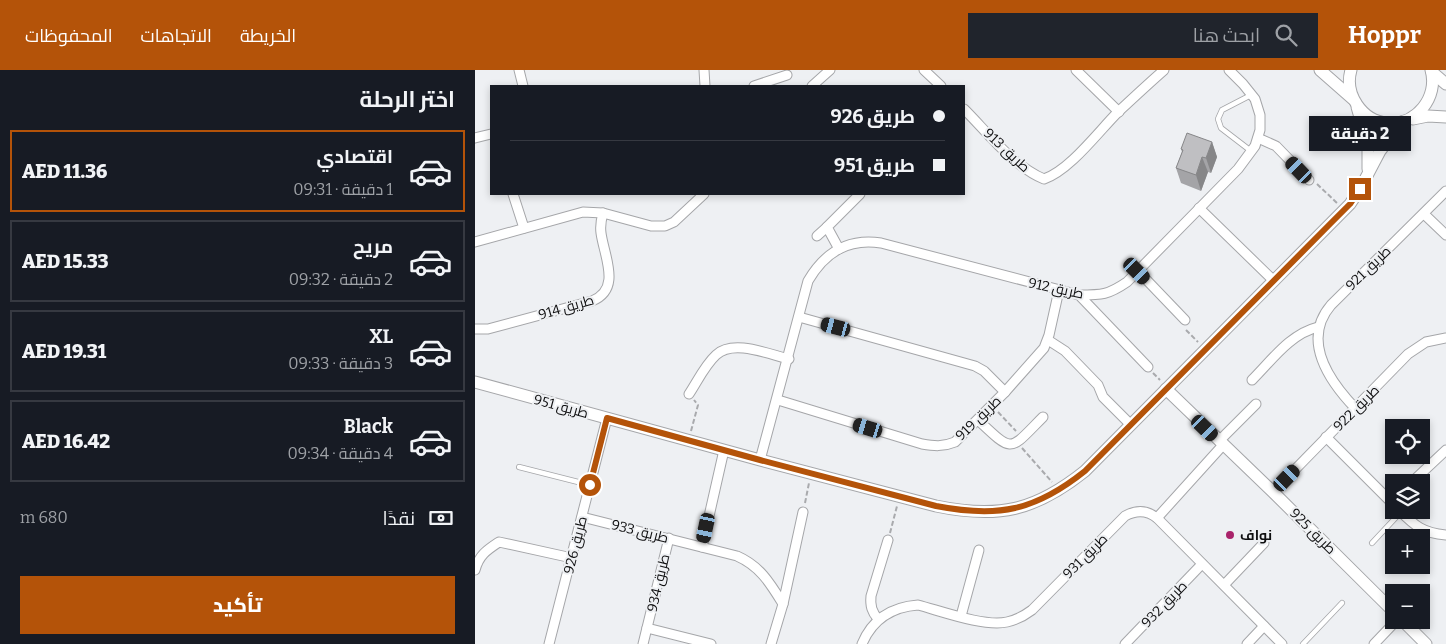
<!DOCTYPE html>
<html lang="ar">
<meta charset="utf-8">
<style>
body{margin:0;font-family:Bitter,Cairo,serif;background:#20242c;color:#f1f3f6;direction:rtl;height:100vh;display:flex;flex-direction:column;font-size:19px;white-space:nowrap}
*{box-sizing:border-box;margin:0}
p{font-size:16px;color:#9ea1a6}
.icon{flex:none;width:28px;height:28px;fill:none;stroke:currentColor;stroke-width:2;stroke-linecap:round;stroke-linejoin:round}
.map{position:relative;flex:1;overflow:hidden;direction:ltr}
.panel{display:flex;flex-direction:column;background:#171b24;width:475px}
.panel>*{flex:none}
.top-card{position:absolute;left:15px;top:15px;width:475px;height:110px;border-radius:0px;box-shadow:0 2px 8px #0003;direction:rtl;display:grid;align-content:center;height:110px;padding:0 20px;background:#171b24}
.tools{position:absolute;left:910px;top:349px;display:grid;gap:10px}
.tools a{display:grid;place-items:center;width:45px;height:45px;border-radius:0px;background:#171b24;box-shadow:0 2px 8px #0003;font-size:25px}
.end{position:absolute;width:22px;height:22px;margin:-11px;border:6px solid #b45309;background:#fff;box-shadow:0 0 0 2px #fff}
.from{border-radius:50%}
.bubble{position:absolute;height:35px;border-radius:0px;background:#171b24;box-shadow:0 2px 8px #0003;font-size:16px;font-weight:800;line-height:35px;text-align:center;direction:rtl}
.car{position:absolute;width:15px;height:30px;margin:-15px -8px;border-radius:6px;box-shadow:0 0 4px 1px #0007;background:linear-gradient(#222 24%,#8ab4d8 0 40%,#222 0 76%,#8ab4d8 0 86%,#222 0)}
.top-card b{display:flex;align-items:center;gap:18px;height:48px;font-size:19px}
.top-card b+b{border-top:1px solid #363941}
.top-card i{width:12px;height:12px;background:#f1f3f6}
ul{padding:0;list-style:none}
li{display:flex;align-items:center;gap:15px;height:82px;margin:0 10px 8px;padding:0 10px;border:2px solid #363941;border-radius:0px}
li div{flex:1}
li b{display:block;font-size:19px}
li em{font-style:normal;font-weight:800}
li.active{border-color:#b45309}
li>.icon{width:45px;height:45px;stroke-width:1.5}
h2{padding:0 20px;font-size:22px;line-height:60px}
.pay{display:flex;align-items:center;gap:12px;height:55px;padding:0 20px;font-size:19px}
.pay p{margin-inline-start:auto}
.action{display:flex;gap:10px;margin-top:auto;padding:10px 20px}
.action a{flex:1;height:58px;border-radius:0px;background:#b45309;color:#fff;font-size:20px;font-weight:800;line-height:58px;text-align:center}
header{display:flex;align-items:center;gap:30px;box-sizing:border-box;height:70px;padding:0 25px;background:#b45309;color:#fff}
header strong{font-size:24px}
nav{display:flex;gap:28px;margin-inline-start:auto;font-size:18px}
.search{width:350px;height:45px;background:#20242c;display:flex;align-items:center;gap:12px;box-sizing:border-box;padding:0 18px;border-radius:0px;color:#9ea1a6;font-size:19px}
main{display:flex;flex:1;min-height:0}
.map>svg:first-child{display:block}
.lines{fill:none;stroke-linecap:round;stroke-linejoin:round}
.lane-casing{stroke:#a5a6a9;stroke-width:6}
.street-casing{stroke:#a5a6a9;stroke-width:11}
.secondary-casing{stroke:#a5a6a9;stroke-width:13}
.path{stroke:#a9aaad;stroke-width:2;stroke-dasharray:5 2.5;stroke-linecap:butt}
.lane{stroke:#fff;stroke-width:4.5}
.street{stroke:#fff;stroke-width:9}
.secondary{stroke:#fff;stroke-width:11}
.wall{fill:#a4a4a7}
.shaded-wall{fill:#868688}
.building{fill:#bfbfc2;stroke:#868688}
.route{stroke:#b45309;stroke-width:6}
.poi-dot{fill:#a9236a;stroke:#eef0f3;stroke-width:2}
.labels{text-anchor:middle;stroke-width:4;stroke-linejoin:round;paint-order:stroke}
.street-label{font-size:14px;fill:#0f0f10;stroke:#eef0f3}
.poi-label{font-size:14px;font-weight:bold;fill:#0f0f10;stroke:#eef0f3;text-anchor:start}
</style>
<header>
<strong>Hoppr</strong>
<div class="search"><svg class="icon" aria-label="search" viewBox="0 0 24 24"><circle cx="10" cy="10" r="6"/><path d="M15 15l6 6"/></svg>ابحث هنا</div>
<nav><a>الخريطة</a><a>الاتجاهات</a><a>المحفوظات</a></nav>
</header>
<main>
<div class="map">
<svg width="971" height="574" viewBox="0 0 971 574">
<rect width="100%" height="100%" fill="#eef0f3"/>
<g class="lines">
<g class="lane-casing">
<g id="lane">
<polyline points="776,81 746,58 743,49 747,40 776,25"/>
<polyline points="44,397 115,415"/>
<polyline points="897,473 926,442"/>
<polyline points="828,574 867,533"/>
</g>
</g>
<g class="street-casing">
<g id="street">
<polyline points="44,0 48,16"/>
<polyline points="229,0 230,16"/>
<polyline points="449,0 466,16"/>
<polyline points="601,0 644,42"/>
<polyline points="279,16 312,5"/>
<polyline points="337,16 355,0"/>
<path d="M489,39C513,63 538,96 569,109C595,100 623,62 643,42C658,28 673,14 689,0"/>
<polyline points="0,68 16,64"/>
<polyline points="783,68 801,76 834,110"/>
<polyline points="38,124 49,158"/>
<polyline points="724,138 799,211"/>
<polyline points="949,144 971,165"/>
<polyline points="342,166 352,157"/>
<polyline points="0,172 108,142 128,143 176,156 190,156 199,152 229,124"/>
<polyline points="364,179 352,157 385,124"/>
<polyline points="663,201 710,250"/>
<polyline points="604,225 673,297"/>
<polyline points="324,247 500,296 509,301 530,322"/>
<path d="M0,259H13L117,231C147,219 129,186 126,163C125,156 126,150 128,143"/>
<polyline points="573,270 590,281 623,315 628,327 655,354"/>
<path d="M777,310C797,290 815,264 843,257"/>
<path d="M214,324C222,312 230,295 241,285C258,269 293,284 314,289"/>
<path d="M303,330L447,374C459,376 468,377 480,372L530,322L569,278L574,265L584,220"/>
<path d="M881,339C854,311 826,270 856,235L971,121"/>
<path d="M503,350C539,384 534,381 568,347"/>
<polyline points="851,367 919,435"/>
<polyline points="744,371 781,334"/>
<path d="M285,390L333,211C350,182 373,168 406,173L604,225C627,225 633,225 652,212L763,99L780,76L785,60V45L780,29L768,14L754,0"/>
<polyline points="937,412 971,380"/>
<polyline points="798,422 933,284 951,272 971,268"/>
<path d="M924,440C940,456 948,463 971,465"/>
<path d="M107,447L262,486C285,496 295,513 308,534"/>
<polyline points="682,448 748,375"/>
<polyline points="227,477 249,380"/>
<path d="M0,500C4,485 12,480 24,472L97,488"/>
<polyline points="749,515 789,473"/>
<polyline points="486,546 504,480"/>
<path d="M403,549C397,542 395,536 396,526L413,470"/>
<polyline points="172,558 236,574"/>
<polyline points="74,574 132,348"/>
<polyline points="168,574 194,468"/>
<polyline points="296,574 308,534 328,442"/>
<path d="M387,574C397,550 416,537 443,535C466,541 509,557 532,552C541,550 549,546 557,540L650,446C661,440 672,440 682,448L807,574"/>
<polyline points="650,574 727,494"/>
<polyline points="772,574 789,556"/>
<polyline points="899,574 922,550"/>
</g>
</g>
<g class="secondary-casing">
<g id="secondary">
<polyline points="845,0 878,29"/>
<path d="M876,0C869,24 887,51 912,53C941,56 964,27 956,0"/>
<polyline points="957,2 971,14"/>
<polyline points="882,37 893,75 893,99"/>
<polyline points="938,49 953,46 971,47"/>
<path d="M0,312L285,390L461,436C523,449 560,441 610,401L875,134L885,119L905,81L927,52"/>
<polyline points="691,319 798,422 919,542"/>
<polyline points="927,550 951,574"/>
</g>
</g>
<g class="path">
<polyline points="842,114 862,133"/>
<polyline points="711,260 723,272"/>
<polyline points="678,303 685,310"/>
<polyline points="523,342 541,361"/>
<polyline points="216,361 223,335 219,330"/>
<polyline points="547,378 577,412"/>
<polyline points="330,433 334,413"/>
<polyline points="415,463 422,436"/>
</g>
<use href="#lane" class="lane"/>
<use href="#street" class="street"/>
<use href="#secondary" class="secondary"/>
</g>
<polygon class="wall" points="737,72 742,87 736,103 733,102 726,121 706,113 701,98 707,82 706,79"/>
<g class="shaded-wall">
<polygon points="737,72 742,87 736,103 731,88"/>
<polygon points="727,87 733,102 726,121 721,105"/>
</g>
<polygon class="building" points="712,63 737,72 731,88 727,87 721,105 701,98 708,80 706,79"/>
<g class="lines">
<path class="route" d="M115,415L132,348L285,390L461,436C523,448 560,441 610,401L855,154L875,134L885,119"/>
</g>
<circle class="poi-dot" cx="755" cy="465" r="5"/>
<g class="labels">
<g class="street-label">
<text transform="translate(532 80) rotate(43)" y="5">طريق 913</text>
<text transform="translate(893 198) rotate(-44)" y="5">طريق 921</text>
<text transform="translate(581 218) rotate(12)" y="5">طريق 912</text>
<text transform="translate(91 237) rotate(-16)" y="5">طريق 914</text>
<text transform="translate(86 336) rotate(15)" y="5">طريق 951</text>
<text transform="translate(881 338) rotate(-45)" y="5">طريق 922</text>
<text transform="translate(503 348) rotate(-44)" y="5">طريق 919</text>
<text transform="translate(165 461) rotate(14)" y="5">طريق 933</text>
<text transform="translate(838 461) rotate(45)" y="5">طريق 925</text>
<text transform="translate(100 475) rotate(-76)" y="5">طريق 926</text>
<text transform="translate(610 486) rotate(-45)" y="5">طريق 931</text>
<text transform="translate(183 513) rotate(-77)" y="5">طريق 934</text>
<text transform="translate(689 534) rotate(-46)" y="5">طريق 932</text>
</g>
<g class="poi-label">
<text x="765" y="470">نواف</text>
</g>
</g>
</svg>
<div class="tools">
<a><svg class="icon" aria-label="locate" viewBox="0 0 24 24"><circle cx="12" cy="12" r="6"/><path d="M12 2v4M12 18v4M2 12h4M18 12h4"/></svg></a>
<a><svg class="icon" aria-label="layers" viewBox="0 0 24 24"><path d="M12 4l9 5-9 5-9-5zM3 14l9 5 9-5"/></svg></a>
<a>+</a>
<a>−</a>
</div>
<i class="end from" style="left:115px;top:415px"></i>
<i class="end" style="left:885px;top:119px"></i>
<div class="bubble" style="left:834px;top:46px;width:102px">2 دقيقة</div>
<i class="car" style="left:824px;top:100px;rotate:316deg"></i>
<i class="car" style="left:662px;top:201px;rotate:135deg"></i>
<i class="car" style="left:361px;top:257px;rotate:285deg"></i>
<i class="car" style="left:393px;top:358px;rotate:287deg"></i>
<i class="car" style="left:730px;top:358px;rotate:134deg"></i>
<i class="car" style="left:812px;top:408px;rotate:44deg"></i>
<i class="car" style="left:231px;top:458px;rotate:192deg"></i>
<div class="top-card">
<b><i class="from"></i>طريق 926</b>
<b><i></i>طريق 951</b>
</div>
</div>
<section class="panel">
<h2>اختر الرحلة</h2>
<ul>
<li class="active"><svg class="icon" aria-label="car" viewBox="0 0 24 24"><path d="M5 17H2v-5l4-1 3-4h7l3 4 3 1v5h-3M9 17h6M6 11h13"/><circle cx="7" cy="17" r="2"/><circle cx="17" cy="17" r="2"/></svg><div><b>اقتصادي</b><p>1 دقيقة · 09:31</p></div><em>AED 11.36</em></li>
<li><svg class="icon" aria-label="car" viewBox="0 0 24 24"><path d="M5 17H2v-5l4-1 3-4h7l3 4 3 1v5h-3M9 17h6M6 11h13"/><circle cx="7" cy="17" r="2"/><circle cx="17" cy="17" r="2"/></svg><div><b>مريح</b><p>2 دقيقة · 09:32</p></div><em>AED 15.33</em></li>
<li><svg class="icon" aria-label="car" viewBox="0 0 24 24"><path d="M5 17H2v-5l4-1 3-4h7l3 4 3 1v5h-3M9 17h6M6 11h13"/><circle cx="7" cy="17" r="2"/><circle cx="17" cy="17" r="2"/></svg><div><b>XL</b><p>3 دقيقة · 09:33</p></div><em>AED 19.31</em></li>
<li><svg class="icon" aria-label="car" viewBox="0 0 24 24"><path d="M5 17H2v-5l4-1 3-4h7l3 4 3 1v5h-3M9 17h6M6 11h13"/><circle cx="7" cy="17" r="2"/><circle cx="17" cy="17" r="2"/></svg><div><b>Black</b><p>4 دقيقة · 09:34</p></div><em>AED 16.42</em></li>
</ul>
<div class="pay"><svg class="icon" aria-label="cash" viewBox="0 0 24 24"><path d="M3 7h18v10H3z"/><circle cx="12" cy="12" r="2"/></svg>نقدًا<p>680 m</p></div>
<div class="action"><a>تأكيد</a></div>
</section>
</main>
